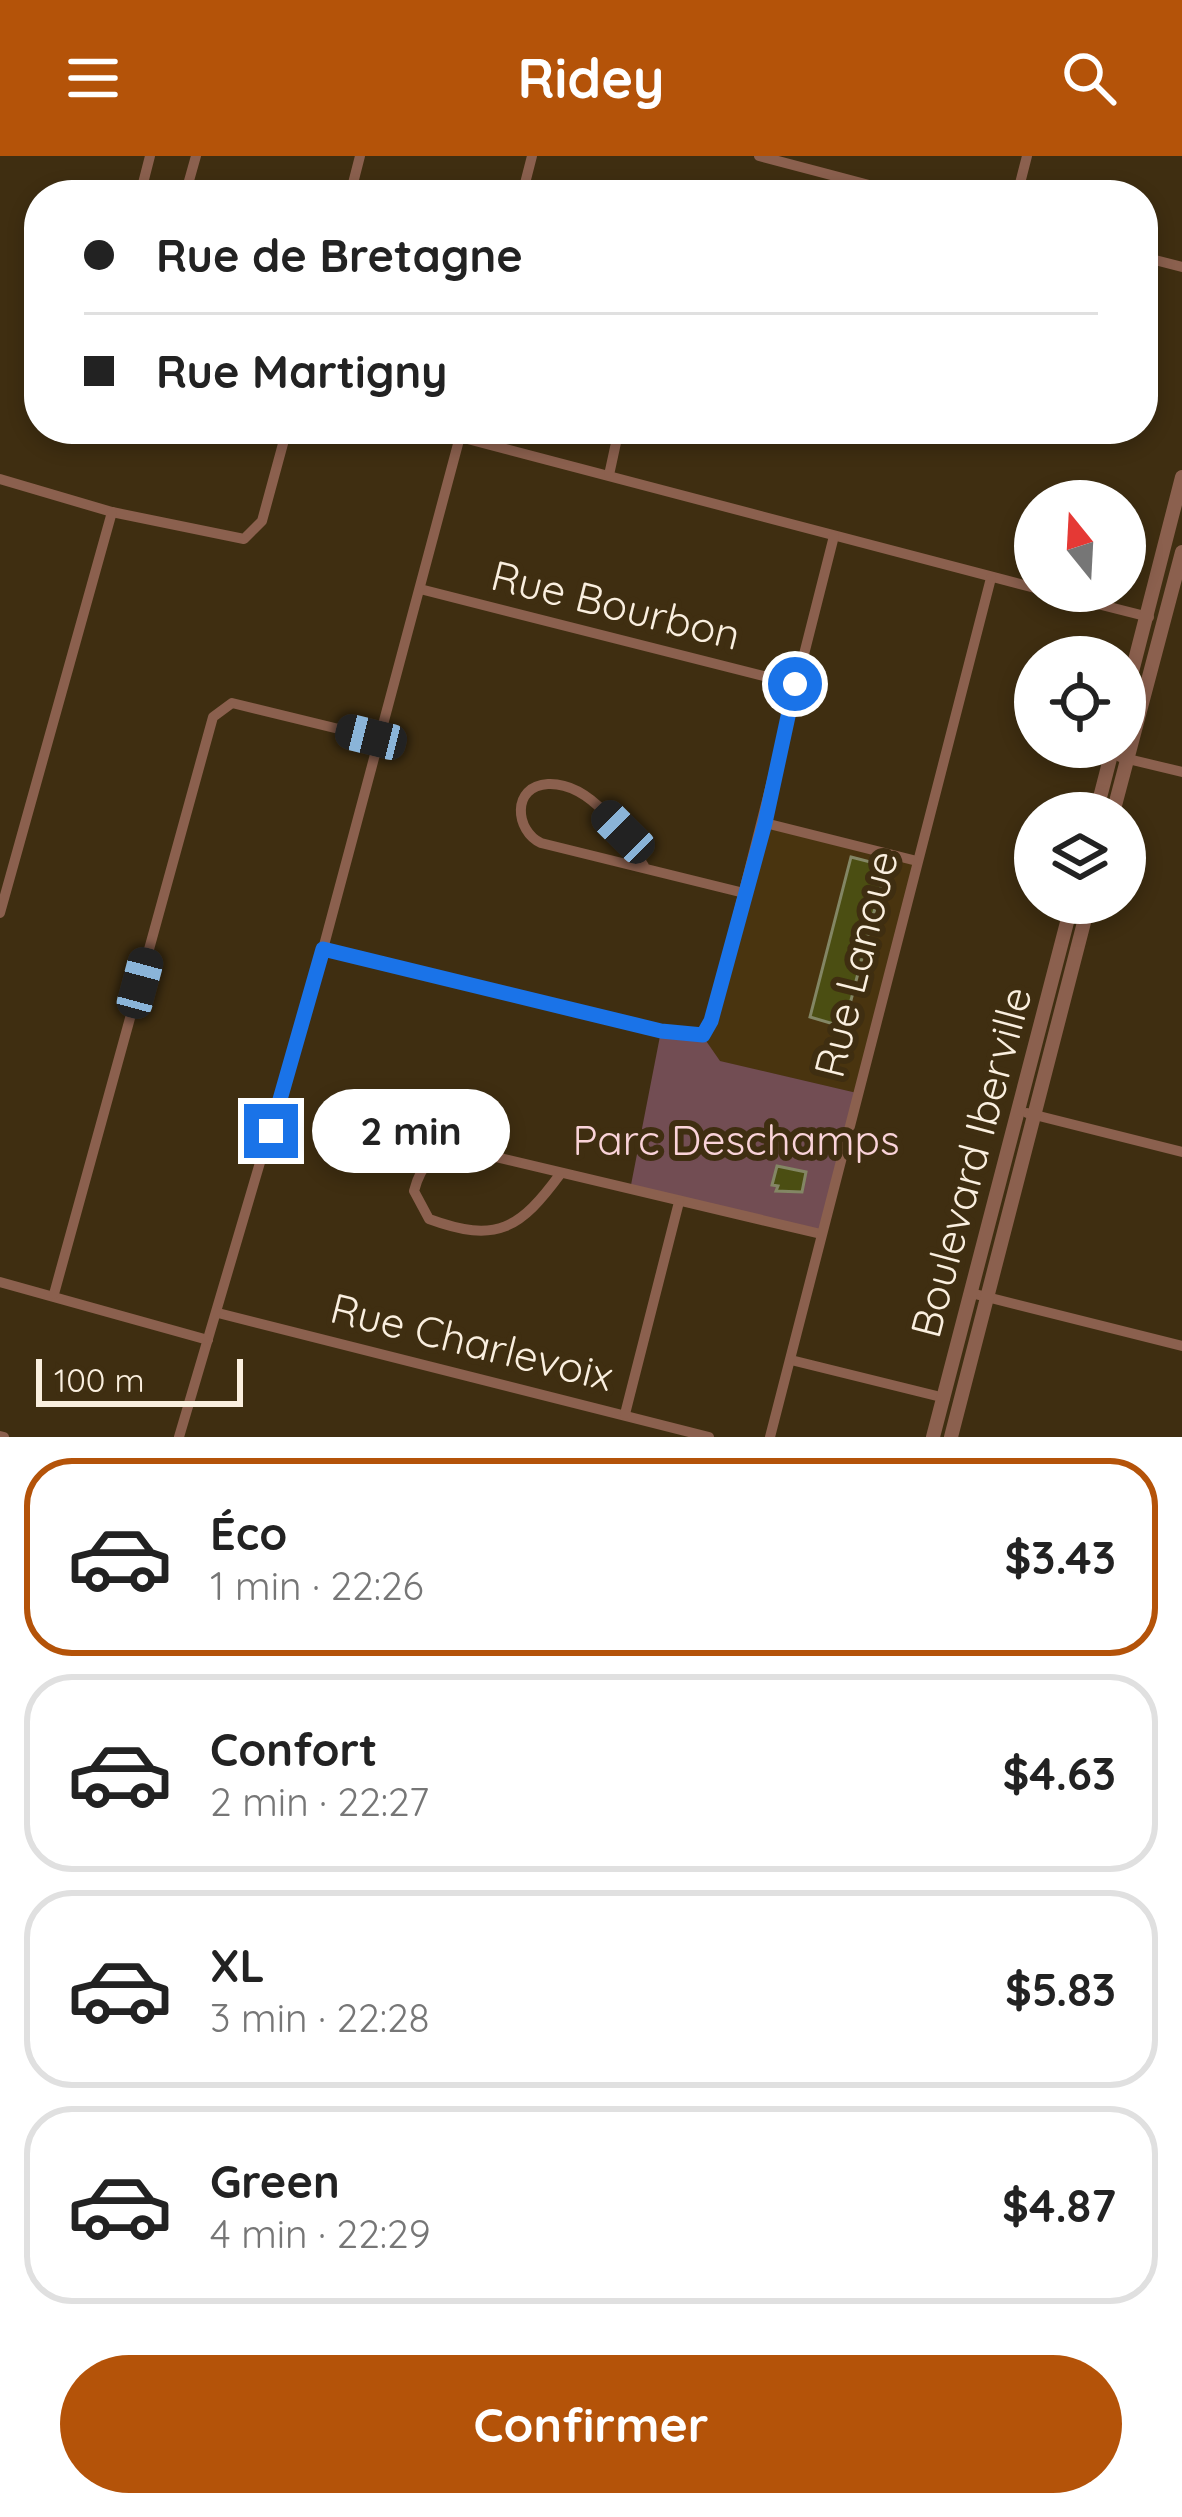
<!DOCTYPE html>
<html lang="fr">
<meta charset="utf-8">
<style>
body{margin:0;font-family:Quicksand,sans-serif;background:#f2f2f2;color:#222;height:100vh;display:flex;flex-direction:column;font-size:45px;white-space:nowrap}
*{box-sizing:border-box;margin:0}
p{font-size:39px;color:#767676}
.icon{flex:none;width:66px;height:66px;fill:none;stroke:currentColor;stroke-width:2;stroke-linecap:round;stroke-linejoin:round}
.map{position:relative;height:1281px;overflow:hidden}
.panel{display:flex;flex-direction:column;background:#fff;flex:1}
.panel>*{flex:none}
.hud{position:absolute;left:24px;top:24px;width:1134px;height:264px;border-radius:48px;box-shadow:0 6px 18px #0003;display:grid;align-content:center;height:264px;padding:0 60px;background:#fff}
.needle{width:78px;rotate:342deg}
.tools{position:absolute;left:1014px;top:324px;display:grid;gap:24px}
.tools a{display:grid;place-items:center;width:132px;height:132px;border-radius:50%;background:#fff;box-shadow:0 6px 18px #0003;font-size:60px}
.scale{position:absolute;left:36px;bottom:30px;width:207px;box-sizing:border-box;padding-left:12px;border:6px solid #faefdf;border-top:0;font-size:33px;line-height:42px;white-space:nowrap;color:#faefdf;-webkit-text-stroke:9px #3f2e11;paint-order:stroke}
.end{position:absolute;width:54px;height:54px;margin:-27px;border:15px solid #1a73e8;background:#fff;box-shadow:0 0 0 6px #fff}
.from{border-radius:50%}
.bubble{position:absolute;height:84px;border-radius:42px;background:#fff;box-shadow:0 6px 18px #0003;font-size:39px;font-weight:700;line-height:84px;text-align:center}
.car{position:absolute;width:36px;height:72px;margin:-36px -18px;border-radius:15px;box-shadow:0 0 9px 3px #0007;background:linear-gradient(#222 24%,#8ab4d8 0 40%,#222 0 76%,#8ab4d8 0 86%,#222 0)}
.hud b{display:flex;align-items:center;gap:42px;height:114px;font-size:45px}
.hud b+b{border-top:3px solid #e0e0e0}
.hud i{width:30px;height:30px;background:#222}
ul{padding:21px 0 0;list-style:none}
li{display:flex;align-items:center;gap:36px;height:198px;margin:0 24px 18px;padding:0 36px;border:6px solid #e0e0e0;border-radius:48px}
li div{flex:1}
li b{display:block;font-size:45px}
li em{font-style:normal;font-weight:700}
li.active{border-color:#b45309}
li>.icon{width:108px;height:108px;stroke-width:1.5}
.primary-button{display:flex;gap:24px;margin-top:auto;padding:24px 60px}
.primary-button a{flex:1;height:138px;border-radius:72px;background:#b45309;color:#fff;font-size:48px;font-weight:700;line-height:138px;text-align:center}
header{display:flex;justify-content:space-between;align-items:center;height:156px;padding:0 60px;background:#b45309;color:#fff;font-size:54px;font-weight:700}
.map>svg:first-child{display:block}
.built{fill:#49340f}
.green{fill:#724d53}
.building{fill:#4b4e12;stroke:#838664;stroke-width:3}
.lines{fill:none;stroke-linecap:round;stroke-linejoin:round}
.minor{stroke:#8b604e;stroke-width:10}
.tertiary{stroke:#8b604e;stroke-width:14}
.route{stroke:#1a73e8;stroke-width:15}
.labels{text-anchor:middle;stroke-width:12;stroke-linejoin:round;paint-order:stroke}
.street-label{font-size:42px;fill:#faefdf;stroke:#3f2e11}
.park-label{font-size:42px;fill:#fad3d9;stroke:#3f2e11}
</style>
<header><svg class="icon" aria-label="menu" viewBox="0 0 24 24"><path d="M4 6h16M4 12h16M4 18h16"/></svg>Ridey<svg class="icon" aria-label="search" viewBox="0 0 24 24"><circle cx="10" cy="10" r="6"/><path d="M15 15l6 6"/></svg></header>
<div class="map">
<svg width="1182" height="1281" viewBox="0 0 1182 1281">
<rect width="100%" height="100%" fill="#3f2e11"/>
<polygon class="built" points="765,667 917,705 857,937 719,905 702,879"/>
<polygon class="green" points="661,875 702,879 720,905 857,937 821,1078 630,1034"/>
<g class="building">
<polygon points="851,701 886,710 844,871 810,861"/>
<polygon points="777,1010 806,1016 802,1036 776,1035 778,1030 772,1029"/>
</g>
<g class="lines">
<g class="minor">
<polyline points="759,0 907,39"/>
<polyline points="140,39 150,0"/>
<polyline points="185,39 196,0"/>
<polyline points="350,39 360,0"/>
<polyline points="522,39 532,0"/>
<polyline points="1017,39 1027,0"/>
<polyline points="1143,101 1182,111"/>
<polyline points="460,281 1035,432"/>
<polyline points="609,319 619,273"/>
<polyline points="0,323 112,356 244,383 262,365 287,273"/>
<polyline points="420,433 795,528"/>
<polyline points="1046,435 1149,461"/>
<polyline points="1120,601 1182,616"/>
<polyline points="765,667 917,705"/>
<path d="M644,710C625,679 591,626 548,628C511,630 515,675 541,687L744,737"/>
<polyline points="0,757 112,356"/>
<polyline points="323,793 661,875 702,879 711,865 834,380"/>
<polyline points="1027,957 1182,996"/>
<path d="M561,1017C520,1073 497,1088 429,1063L414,1035C421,1008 434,994 462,993L821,1078"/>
<polyline points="0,1126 208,1184"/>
<polyline points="971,1137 1182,1190"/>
<polyline points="54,1138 213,561 232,547 380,583"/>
<polyline points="218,1157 709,1281"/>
<polyline points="791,1204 945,1242"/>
<polyline points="625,1258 679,1046"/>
<polyline points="0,1280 4,1281"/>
<polyline points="179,1281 323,793 462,273"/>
<polyline points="770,1281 991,422"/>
</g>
<g class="tertiary">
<polyline points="1125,543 1182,321"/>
<polyline points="1096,657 1113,591"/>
<polyline points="1113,657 1182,396"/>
<polyline points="933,1281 1072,747"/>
<polyline points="951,1281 1089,747"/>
</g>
</g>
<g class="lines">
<polyline class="route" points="271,975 323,793 661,875 703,879 711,865 765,667 795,528"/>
</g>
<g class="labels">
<g class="street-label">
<text transform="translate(616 449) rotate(14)" y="15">Rue Bourbon</text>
<text transform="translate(856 808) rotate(-76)" y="15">Rue Lanoue</text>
<text transform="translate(971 1006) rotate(-75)" y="15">Boulevard Iberville</text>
<text transform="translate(472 1186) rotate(14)" y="15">Rue Charlevoix</text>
</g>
<g class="park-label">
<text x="736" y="999">Parc Deschamps</text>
</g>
</g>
</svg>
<div class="tools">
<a><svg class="needle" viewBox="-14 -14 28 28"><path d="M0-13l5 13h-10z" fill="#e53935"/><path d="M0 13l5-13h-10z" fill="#767676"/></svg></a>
<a><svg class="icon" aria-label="locate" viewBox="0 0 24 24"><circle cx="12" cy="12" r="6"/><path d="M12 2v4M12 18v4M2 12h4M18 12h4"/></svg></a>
<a><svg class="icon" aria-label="layers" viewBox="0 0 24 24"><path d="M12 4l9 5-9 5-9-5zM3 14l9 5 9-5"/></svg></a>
</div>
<div class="scale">100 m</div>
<i class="end from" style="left:795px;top:528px"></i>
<i class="end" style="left:271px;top:975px"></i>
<div class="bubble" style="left:312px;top:933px;width:198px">2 min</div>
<i class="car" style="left:371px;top:581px;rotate:284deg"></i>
<i class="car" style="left:623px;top:676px;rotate:315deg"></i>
<i class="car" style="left:140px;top:827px;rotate:15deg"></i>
<div class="hud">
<b><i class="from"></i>Rue de Bretagne</b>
<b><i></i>Rue Martigny</b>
</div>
</div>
<section class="panel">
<ul>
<li class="active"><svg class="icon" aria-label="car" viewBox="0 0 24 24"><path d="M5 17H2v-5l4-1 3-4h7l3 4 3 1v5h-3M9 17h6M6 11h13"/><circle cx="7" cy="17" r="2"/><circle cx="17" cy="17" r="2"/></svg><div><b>Éco</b><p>1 min · 22:26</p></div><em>$3.43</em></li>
<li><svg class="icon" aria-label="car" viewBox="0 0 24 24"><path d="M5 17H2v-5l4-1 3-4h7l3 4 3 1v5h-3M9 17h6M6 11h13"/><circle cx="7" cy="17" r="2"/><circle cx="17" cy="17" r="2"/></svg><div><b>Confort</b><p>2 min · 22:27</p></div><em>$4.63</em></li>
<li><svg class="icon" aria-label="car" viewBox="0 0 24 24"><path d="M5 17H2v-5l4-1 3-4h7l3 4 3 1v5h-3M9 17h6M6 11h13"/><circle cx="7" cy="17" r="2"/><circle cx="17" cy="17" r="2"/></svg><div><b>XL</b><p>3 min · 22:28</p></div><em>$5.83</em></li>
<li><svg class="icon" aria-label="car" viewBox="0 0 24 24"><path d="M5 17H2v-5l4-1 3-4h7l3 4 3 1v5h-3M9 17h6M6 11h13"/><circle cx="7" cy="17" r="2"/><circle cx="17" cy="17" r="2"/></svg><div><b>Green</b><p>4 min · 22:29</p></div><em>$4.87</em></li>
</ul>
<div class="primary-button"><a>Confirmer</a></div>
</section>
